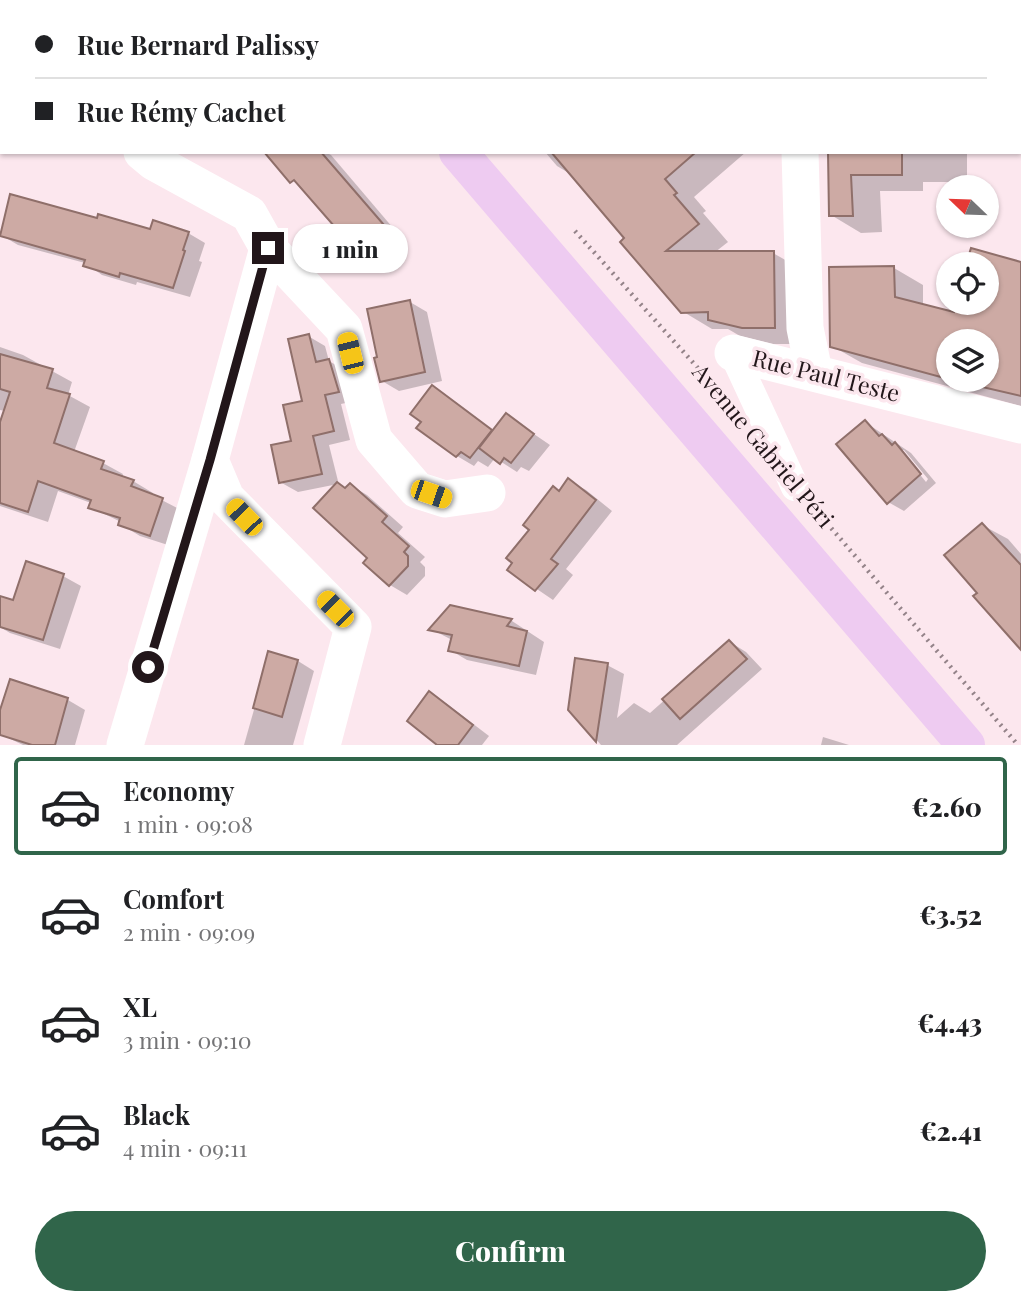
<!DOCTYPE html>
<meta charset="utf-8">
<style>
body{margin:0;font-family:"Playfair Display",serif;background:#f6f6f6;color:#202124;height:100vh;display:flex;flex-direction:column;font-size:26px;white-space:nowrap}
*{box-sizing:border-box;margin:0}
p{font-size:23px;color:#757577}
.icon{flex:none;width:38px;height:38px;fill:none;stroke:currentColor;stroke-width:2;stroke-linecap:round;stroke-linejoin:round}
.map{position:relative;height:745px;overflow:hidden}
.details{display:flex;flex-direction:column;background:#fff;flex:1}
.details>*{flex:none}
.guide{position:absolute;left:0px;top:0px;width:1022px;height:154px;box-shadow:0 2px 5px #0004;display:grid;align-content:center;height:154px;padding:0 35px;background:#fff}
.needle{width:46px;rotate:293deg}
.tools{position:absolute;left:936px;top:175px;display:grid;gap:14px}
.tools a{display:grid;place-items:center;width:63px;height:63px;border-radius:50%;background:#fff;box-shadow:0 2px 5px #0004;font-size:35px}
.end{position:absolute;width:32px;height:32px;margin:-16px;border:9px solid #22161a;background:#fff;box-shadow:0 0 0 4px #fff}
.from{border-radius:50%}
.bubble{position:absolute;height:49px;border-radius:24px;background:#fff;box-shadow:0 2px 5px #0004;font-size:23px;font-weight:800;line-height:49px;text-align:center}
.car{position:absolute;width:21px;height:42px;margin:-21px -10px;border-radius:9px;box-shadow:0 0 5px 2px #0007;background:linear-gradient(#f5c518 24%,#345 0 40%,#f5c518 0 76%,#345 0 86%,#f5c518 0)}
.guide b{display:flex;align-items:center;gap:24px;height:66px;font-size:26px}
.guide b+b{border-top:2px solid #e0e0e0}
.guide i{width:18px;height:18px;background:#202124}
ul{padding:12px 0 0;list-style:none}
li{display:flex;align-items:center;gap:21px;height:98px;margin:0 14px 10px;padding:0 21px;border:4px solid transparent;border-radius:7px}
li div{flex:1}
li b{display:block;font-size:26px}
li em{font-style:normal;font-weight:800}
li.selected{border-color:#30654a}
li>.icon{width:63px;height:63px;stroke-width:1.5}
.button{display:flex;gap:14px;margin-top:auto;padding:14px 35px}
.button a{flex:1;height:80px;border-radius:42px;background:#30654a;color:#fff;font-size:28px;font-weight:800;line-height:80px;text-align:center}
.map>svg:first-child{display:block}
.shadow{fill:#0003;fill-rule:evenodd}
.building{fill:#cdaaa4;stroke:#8f6f6a;stroke-width:2}
.lines{fill:none;stroke-linecap:round;stroke-linejoin:round}
.path{stroke:#948389;stroke-width:4.5;stroke-dasharray:2 5;stroke-linecap:butt}
.pedestrian{stroke:#fff;stroke-width:28}
.minor{stroke:#fff;stroke-width:37}
.secondary{stroke:#dac9da;stroke-width:38}
.primary{stroke:#eecbf1;stroke-width:38}
.route{stroke:#22161a;stroke-width:9}
.labels{text-anchor:middle;stroke-width:7;stroke-linejoin:round;paint-order:stroke}
.street-label{font-size:23px;fill:#22161a;stroke:#fce7ee}
</style>
<div class="map">
<svg width="1021" height="745" viewBox="0 0 1021 745">
<rect width="100%" height="100%" fill="#fce7ee"/>
<g class="shadow">
<polygon points="0,0 28,2 2,2 0,33"/>
<polygon points="496,0 607,0 496,2"/>
<rect x="674" y="0" width="121" height="2"/>
<polygon points="829,0 1021,0 1021,113 1020,2"/>
<polygon points="307,152 325,152 331,155 399,235 372,258 356,249 287,169"/>
<polygon points="545,152 746,152 694,197 706,211 703,213 728,242 714,253 773,253 803,270 805,344 773,344 740,336 728,329 712,329 682,311 627,238 572,175 557,166"/>
<polygon points="830,152 967,152 967,182 923,182 923,191 880,191 882,232 861,233 831,215"/>
<polygon points="98,220 151,231 188,233 205,243 199,261 202,262 190,297 137,282 136,285 102,275 85,263 18,245 1,235"/>
<path d="M972,250L1021,263V406L862,363L832,346L894,268L923,285V306L955,314L958,303H987V264H968ZM948,341H987V380H948Z"/>
<polygon points="410,302 427,312 442,381 399,391 382,381"/>
<polygon points="308,336 325,346 329,361 346,371 355,401 341,404 350,440 329,445 339,485 346,489 350,485 367,495 403,527 398,533 425,557 420,562 425,567 425,576 407,595 390,585 366,563 370,558 338,484 298,492 280,482 304,402"/>
<polygon points="0,347 23,355 72,382 68,395 90,407 74,452 103,463 123,474 122,478 133,481 153,493 152,495 183,511 171,546 140,536 120,524 121,522 90,507 91,503 58,491 48,522 0,506 0,428 5,411 0,410"/>
<polygon points="432,388 494,431 506,415 550,445 529,471 521,467 517,472 495,458 488,467 478,461 474,466 457,456 424,421"/>
<path d="M865,422L911,453L936,483L904,511L888,502ZM900,450H904L928,479L926,482Z"/>
<polygon points="569,481 586,490 612,511 566,569 573,575 553,600 509,570"/>
<polygon points="982,525 1008,539 1021,554 1021,641 979,593"/>
<polygon points="63,576 81,586 60,649 10,633 0,627 0,599 14,602"/>
<polygon points="451,607 512,621 544,642 536,675 467,660 450,650 452,640 431,629"/>
<polygon points="730,642 746,652 762,669 677,745 601,745 570,709 607,665 624,674 617,718 634,703 650,713"/>
<polygon points="270,653 298,661 314,671 293,745 244,745"/>
<polygon points="11,682 68,700 85,710 75,745 23,745 0,734 0,716"/>
<polygon points="430,694 447,704 489,736 482,745 440,745"/>
<polygon points="823,737 849,745 821,745"/>
</g>
<g class="building">
<polygon points="264,152 321,152 384,225 355,250 294,180 290,183"/>
<polygon points="551,152 696,152 665,179 677,193 674,195 699,224 666,251 774,251 775,328 742,328 708,320 708,312 681,313 620,242 624,238"/>
<polygon points="828,152 902,152 902,175 851,175 853,216 829,216"/>
<polygon points="10,194 97,218 98,214 150,229 153,220 189,232 183,250 185,251 173,288 120,273 119,277 83,266 85,260 0,236"/>
<polygon points="971,248 1021,262 1021,396 952,380 987,380 987,341 948,341 948,379 830,347 829,267 894,266 895,297 954,312 956,303 987,303 987,264 966,264"/>
<polygon points="410,300 425,372 380,382 374,358 377,357 367,309"/>
<polygon points="309,334 316,362 329,359 339,392 325,395 334,431 313,436 322,474 279,483 271,445 291,441 283,405 302,401 288,339"/>
<polygon points="0,354 53,369 47,388 70,394 54,443 104,461 101,469 134,480 131,486 163,498 150,536 118,525 120,518 88,508 91,500 38,481 28,512 0,503 0,422 10,392 0,389"/>
<polygon points="432,385 492,430 470,458 461,452 456,457 416,428 421,422 410,414"/>
<polygon points="506,413 534,434 511,463 504,458 500,464 479,448"/>
<polygon points="865,420 879,436 882,434 892,445 895,442 921,474 887,504 836,444"/>
<polygon points="568,478 596,500 551,559 558,564 535,591 507,570 512,563 506,558 529,530 523,525 553,486 559,491"/>
<polygon points="337,482 345,488 350,483 387,516 382,522 409,546 404,552 408,556 408,566 389,586 363,563 367,558 313,508"/>
<polygon points="982,523 1021,565 1021,650 973,596 977,593 944,555"/>
<polygon points="26,561 64,574 43,640 0,627 0,596 13,600"/>
<polygon points="450,605 512,619 507,626 527,631 519,666 448,651 452,635 428,630"/>
<polygon points="729,640 747,659 680,719 662,699"/>
<polygon points="268,651 298,660 282,717 253,708"/>
<polygon points="575,658 608,663 596,742 568,710"/>
<polygon points="10,679 68,698 55,745 32,745 0,735 0,710"/>
<polygon points="429,691 473,725 458,745 437,745 407,721"/>
</g>
<g class="lines">
<g class="path">
<polyline points="287,0 288,2"/>
<polyline points="575,231 714,386"/>
<polyline points="813,507 1018,745"/>
</g>
<polyline class="pedestrian" points="733,353 795,487"/>
<g class="minor">
<polyline points="796,0 796,2"/>
<polyline points="142,152 154,162 249,214 268,248 210,460 226,498 353,627 322,745"/>
<polyline points="800,152 805,328 814,372"/>
<polyline points="268,248 344,329 374,440 417,490 445,499 487,493"/>
<polyline points="733,353 1021,425"/>
<polyline points="125,745 210,460"/>
</g>
<g class="secondary">
<polyline points="92,2 95,0"/>
<polyline points="0,51 2,50"/>
</g>
<g class="primary">
<polyline points="327,0 329,2"/>
<polyline points="458,152 966,745"/>
</g>
</g>
<g class="lines">
<polyline class="route" points="148,667 210,460 268,248"/>
</g>
<g class="labels">
<g class="street-label">
<text transform="translate(826 376) rotate(14)" y="8">Rue Paul Teste</text>
<text transform="translate(763 446) rotate(50)" y="8">Avenue Gabriel Péri</text>
</g>
</g>
</svg>
<div class="tools">
<a><svg class="needle" viewBox="-14 -14 28 28"><path d="M0-13l5 13h-10z" fill="#e53935"/><path d="M0 13l5-13h-10z" fill="#757577"/></svg></a>
<a><svg class="icon" aria-label="locate" viewBox="0 0 24 24"><circle cx="12" cy="12" r="6"/><path d="M12 2v4M12 18v4M2 12h4M18 12h4"/></svg></a>
<a><svg class="icon" aria-label="layers" viewBox="0 0 24 24"><path d="M12 4l9 5-9 5-9-5zM3 14l9 5 9-5"/></svg></a>
</div>
<i class="end from" style="left:148px;top:667px"></i>
<i class="end" style="left:268px;top:248px"></i>
<div class="bubble" style="left:292px;top:224px;width:116px">1 min</div>
<i class="car" style="left:350px;top:353px;rotate:346deg"></i>
<i class="car" style="left:431px;top:494px;rotate:109deg"></i>
<i class="car" style="left:244px;top:517px;rotate:316deg"></i>
<i class="car" style="left:335px;top:609px;rotate:315deg"></i>
<div class="guide">
<b><i class="from"></i>Rue Bernard Palissy</b>
<b><i></i>Rue Rémy Cachet</b>
</div>
</div>
<section class="details">
<ul>
<li class="selected"><svg class="icon" aria-label="car" viewBox="0 0 24 24"><path d="M5 17H2v-5l4-1 3-4h7l3 4 3 1v5h-3M9 17h6M6 11h13"/><circle cx="7" cy="17" r="2"/><circle cx="17" cy="17" r="2"/></svg><div><b>Economy</b><p>1 min · 09:08</p></div><em>€2.60</em></li>
<li><svg class="icon" aria-label="car" viewBox="0 0 24 24"><path d="M5 17H2v-5l4-1 3-4h7l3 4 3 1v5h-3M9 17h6M6 11h13"/><circle cx="7" cy="17" r="2"/><circle cx="17" cy="17" r="2"/></svg><div><b>Comfort</b><p>2 min · 09:09</p></div><em>€3.52</em></li>
<li><svg class="icon" aria-label="car" viewBox="0 0 24 24"><path d="M5 17H2v-5l4-1 3-4h7l3 4 3 1v5h-3M9 17h6M6 11h13"/><circle cx="7" cy="17" r="2"/><circle cx="17" cy="17" r="2"/></svg><div><b>XL</b><p>3 min · 09:10</p></div><em>€4.43</em></li>
<li><svg class="icon" aria-label="car" viewBox="0 0 24 24"><path d="M5 17H2v-5l4-1 3-4h7l3 4 3 1v5h-3M9 17h6M6 11h13"/><circle cx="7" cy="17" r="2"/><circle cx="17" cy="17" r="2"/></svg><div><b>Black</b><p>4 min · 09:11</p></div><em>€2.41</em></li>
</ul>
<div class="button"><a>Confirm</a></div>
</section>
